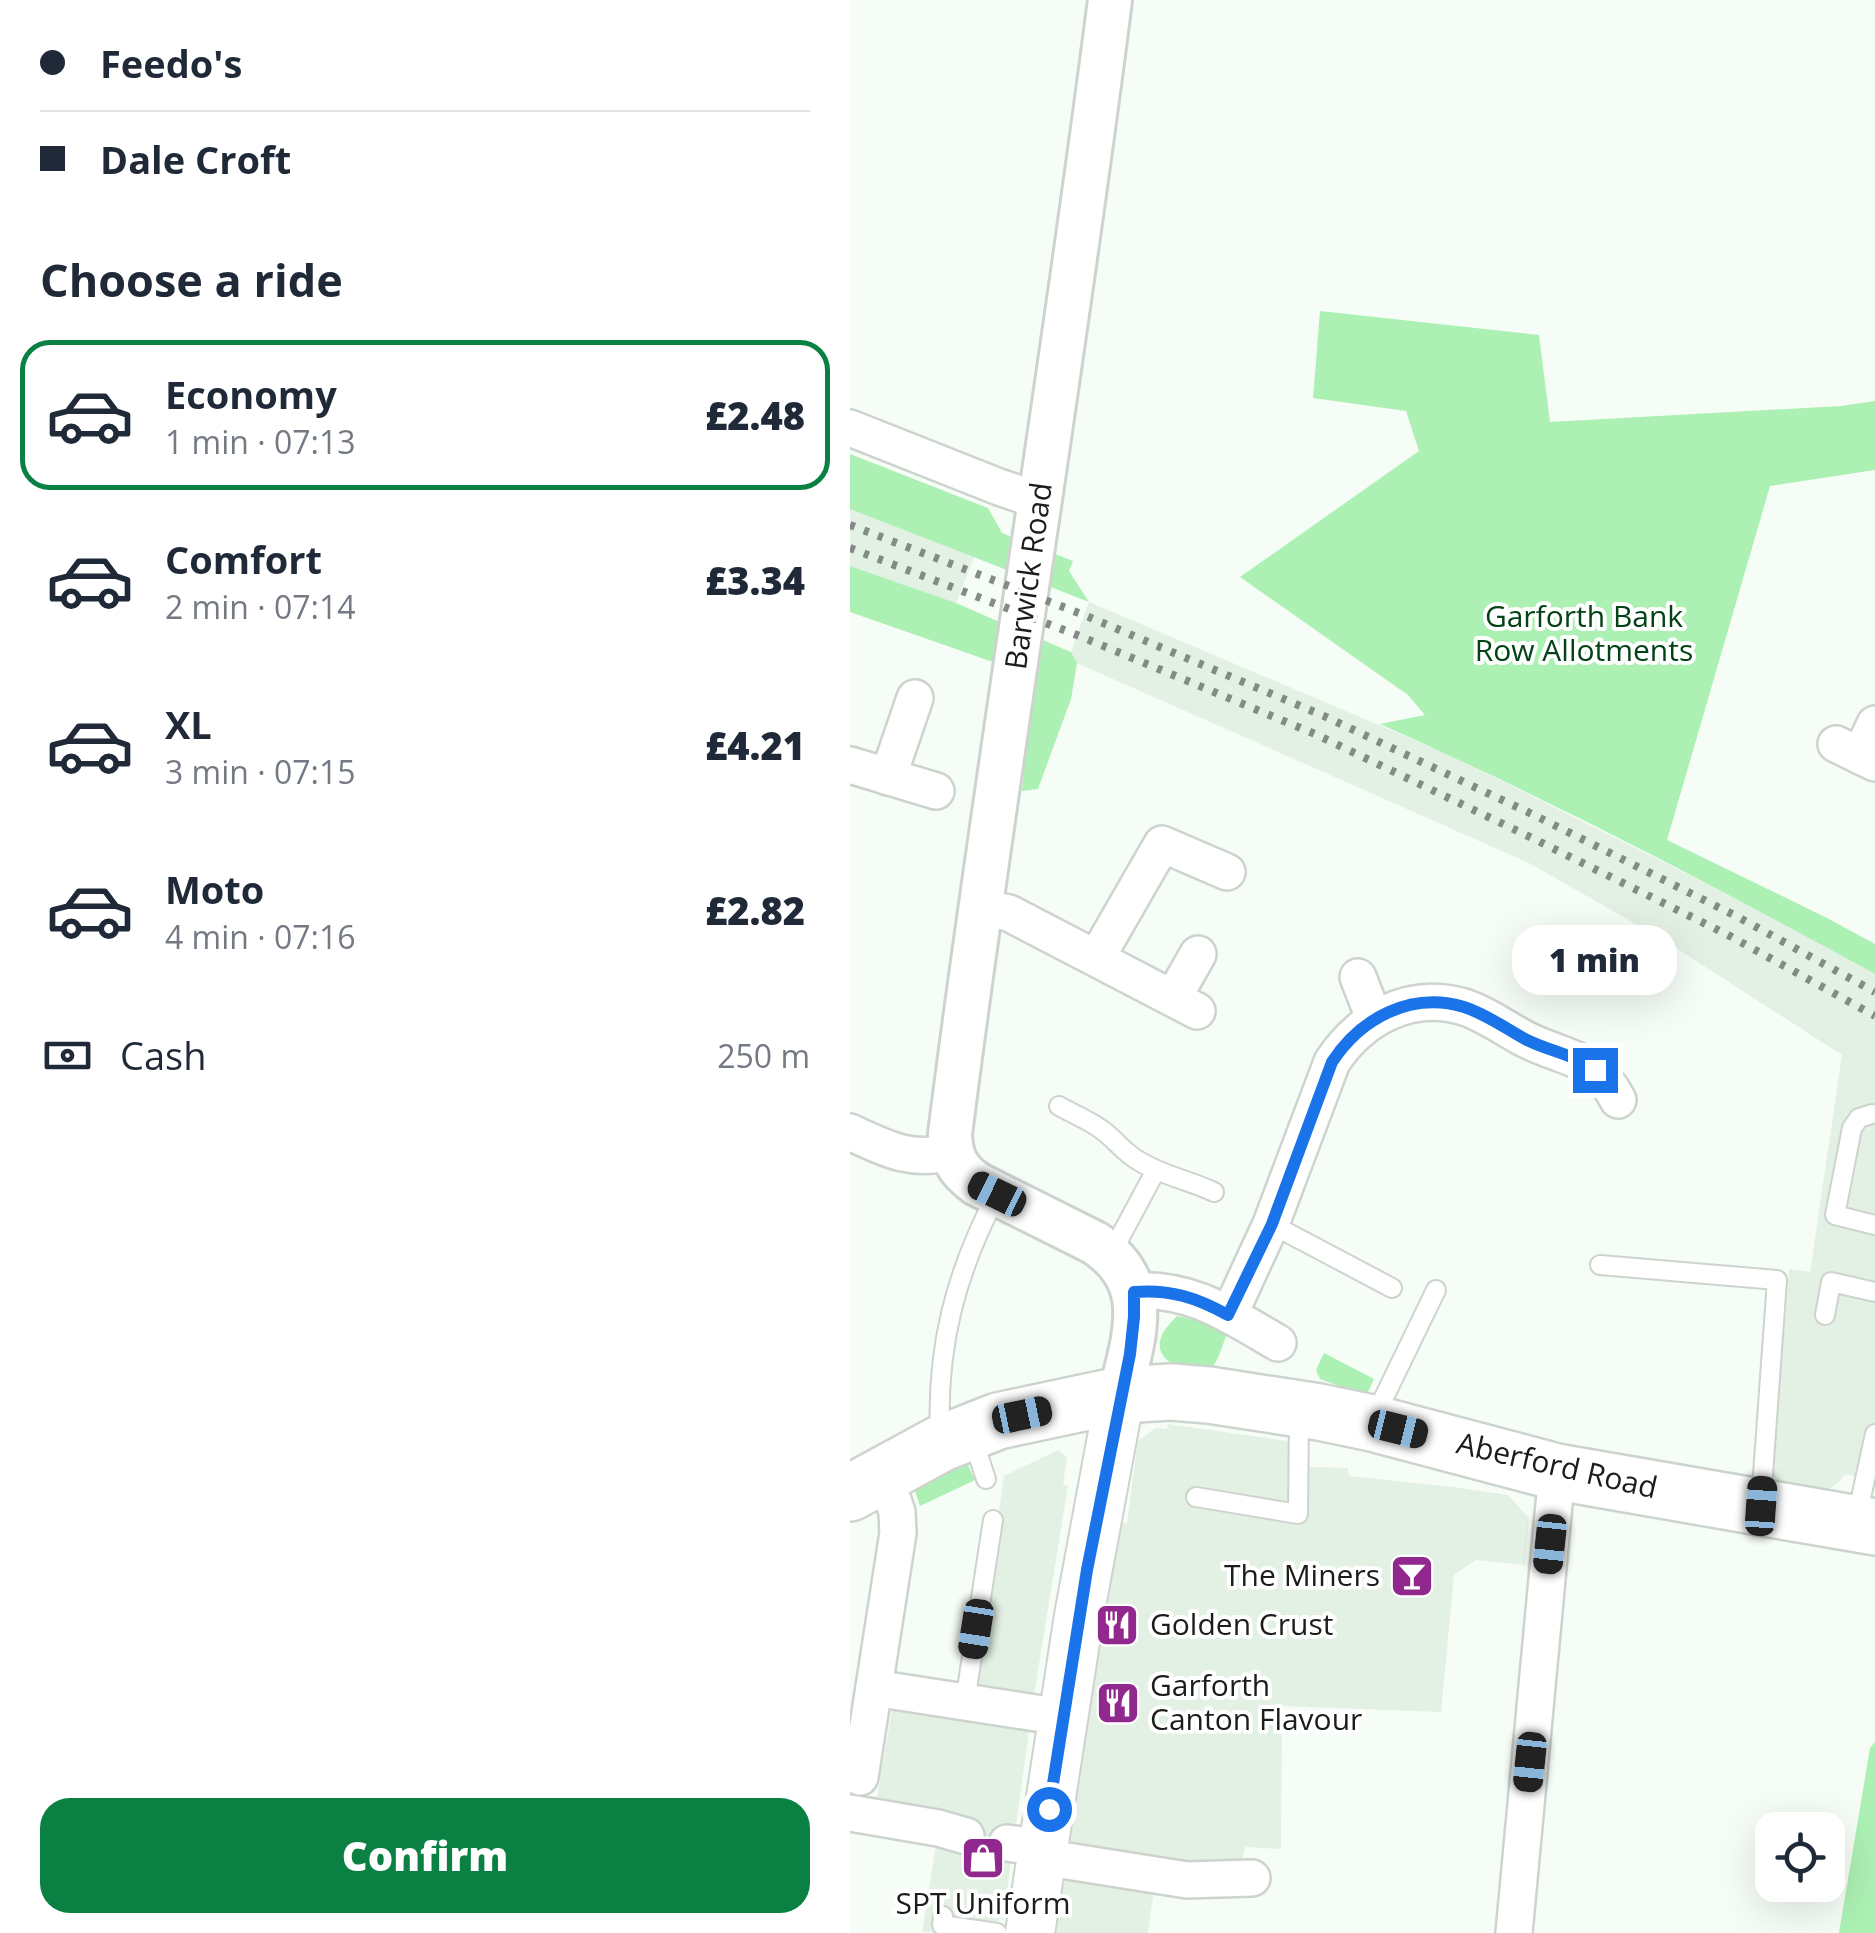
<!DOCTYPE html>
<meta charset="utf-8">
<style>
body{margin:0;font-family:"Open Sans",sans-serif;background:#f2f2f3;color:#1f2937;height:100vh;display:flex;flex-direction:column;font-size:38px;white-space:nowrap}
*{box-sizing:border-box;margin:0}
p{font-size:32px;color:#747a83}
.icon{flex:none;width:55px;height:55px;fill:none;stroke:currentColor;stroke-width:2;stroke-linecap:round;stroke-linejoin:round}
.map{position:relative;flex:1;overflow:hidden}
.panel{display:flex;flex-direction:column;background:#fff;width:850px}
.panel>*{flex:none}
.banner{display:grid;align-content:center;height:220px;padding:0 40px;background:#fff}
.tools{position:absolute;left:905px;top:1812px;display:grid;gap:20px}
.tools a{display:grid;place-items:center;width:90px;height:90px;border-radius:20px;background:#fff;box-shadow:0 10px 40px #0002;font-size:50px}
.end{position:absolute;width:45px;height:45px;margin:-22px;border:12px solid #1a73e8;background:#fff;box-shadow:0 0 0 5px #fff}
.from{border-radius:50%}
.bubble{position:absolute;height:70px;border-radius:30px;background:#fff;box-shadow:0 10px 40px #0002;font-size:32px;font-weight:800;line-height:70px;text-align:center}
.car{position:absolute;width:30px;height:60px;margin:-30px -15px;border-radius:12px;box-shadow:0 0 8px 2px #0007;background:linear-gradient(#222 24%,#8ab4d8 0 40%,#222 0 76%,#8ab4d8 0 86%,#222 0)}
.banner b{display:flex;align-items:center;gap:35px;height:95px;font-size:38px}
.banner b+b{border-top:2px solid #e0e1e3}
.banner i{width:25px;height:25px;background:#1f2937}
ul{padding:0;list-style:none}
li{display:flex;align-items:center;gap:30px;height:150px;margin:0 20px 15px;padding:0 20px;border:5px solid transparent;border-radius:30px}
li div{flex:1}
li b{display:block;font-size:38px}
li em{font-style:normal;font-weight:800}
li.active{border-color:#0b8043}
li>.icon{width:90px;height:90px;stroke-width:1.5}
h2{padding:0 40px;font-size:45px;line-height:120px}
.pay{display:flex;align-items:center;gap:25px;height:110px;padding:0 40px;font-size:38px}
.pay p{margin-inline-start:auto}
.cta{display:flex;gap:20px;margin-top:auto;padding:20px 40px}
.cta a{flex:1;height:115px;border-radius:30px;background:#0b8043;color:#fff;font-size:40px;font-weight:800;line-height:115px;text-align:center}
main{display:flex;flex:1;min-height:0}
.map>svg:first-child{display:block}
.built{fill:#e3f0e4}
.green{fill:#acf0b3}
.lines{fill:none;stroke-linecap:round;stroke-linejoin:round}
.service-casing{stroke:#cdd4cd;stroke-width:22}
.minor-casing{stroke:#cdd4cd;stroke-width:40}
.tertiary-casing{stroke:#cdd4cd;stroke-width:48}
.secondary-casing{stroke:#cdd4cd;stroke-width:52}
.primary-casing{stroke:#cdd4cd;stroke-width:60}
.service{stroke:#fff;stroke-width:18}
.minor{stroke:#fff;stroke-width:35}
.tertiary{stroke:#fff;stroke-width:42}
.secondary{stroke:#fff;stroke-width:48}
.primary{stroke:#fff;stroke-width:55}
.rail{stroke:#848a85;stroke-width:8;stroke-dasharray:5 10;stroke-linecap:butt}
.route{stroke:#1a73e8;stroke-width:12}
.labels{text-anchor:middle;stroke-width:8;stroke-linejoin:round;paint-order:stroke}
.street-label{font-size:30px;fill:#1a1d1a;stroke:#fff}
.park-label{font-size:30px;fill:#044316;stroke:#fff}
.poi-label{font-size:30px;fill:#1a1d1a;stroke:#fff;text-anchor:start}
</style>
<main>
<section class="panel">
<div class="banner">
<b><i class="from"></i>Feedo's</b>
<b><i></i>Dale Croft</b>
</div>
<h2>Choose a ride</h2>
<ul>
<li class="active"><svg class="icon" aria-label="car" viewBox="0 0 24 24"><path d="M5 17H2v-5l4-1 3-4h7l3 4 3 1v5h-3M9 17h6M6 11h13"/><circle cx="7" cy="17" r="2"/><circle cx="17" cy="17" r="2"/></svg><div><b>Economy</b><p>1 min · 07:13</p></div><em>£2.48</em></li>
<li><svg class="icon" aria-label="car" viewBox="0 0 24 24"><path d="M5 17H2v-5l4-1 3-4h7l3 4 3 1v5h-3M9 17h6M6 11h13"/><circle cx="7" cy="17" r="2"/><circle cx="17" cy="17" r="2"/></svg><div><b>Comfort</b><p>2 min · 07:14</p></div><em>£3.34</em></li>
<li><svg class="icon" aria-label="car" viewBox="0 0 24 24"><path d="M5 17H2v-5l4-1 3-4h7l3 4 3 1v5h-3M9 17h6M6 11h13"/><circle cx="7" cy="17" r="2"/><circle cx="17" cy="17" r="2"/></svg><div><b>XL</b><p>3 min · 07:15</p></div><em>£4.21</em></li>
<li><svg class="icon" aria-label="car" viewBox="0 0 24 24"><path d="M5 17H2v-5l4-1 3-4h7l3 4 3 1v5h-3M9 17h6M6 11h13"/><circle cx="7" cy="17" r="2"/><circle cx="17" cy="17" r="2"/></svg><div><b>Moto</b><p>4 min · 07:16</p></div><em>£2.82</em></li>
</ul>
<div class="pay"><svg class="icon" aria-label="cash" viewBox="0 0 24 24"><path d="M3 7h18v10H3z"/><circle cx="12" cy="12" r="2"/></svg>Cash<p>250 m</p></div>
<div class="cta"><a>Confirm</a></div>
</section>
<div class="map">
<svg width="1025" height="1933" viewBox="0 0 1025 1933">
<rect width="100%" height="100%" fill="#f5fdf6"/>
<g class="built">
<polygon points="0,509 124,557 106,603 0,566"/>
<polygon points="239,602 604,757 909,910 1025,974 1025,1481 995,1474 987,1484 977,1490 922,1480 939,1269 960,1272 992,1055 812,939 679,863 227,663 221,652"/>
<polygon points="318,1424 459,1444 458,1467 498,1468 499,1476 603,1487 658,1495 679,1518 675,1565 626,1560 604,1575 591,1712 432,1706 431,1849 395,1847 390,1870 227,1851 217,1837 269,1523 277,1523 288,1441 305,1428 317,1429"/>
<polygon points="208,1450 217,1457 213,1484 218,1486 184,1695 153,1919 149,1919 147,1933 72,1932 92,1809 27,1798 42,1710 119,1722 154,1476"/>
<polygon points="222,1878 304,1890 298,1933 202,1933 210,1886"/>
</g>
<g class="green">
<path d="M470,311L689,335L700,422L991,406L1025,401V470L920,486L817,840L977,918L1025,944V974C863,885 699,799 530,724L575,715L558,695L390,577L569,451L556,411L463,398Z"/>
<polygon points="0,454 138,508 152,533 223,561 219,571 239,602 0,509"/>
<polygon points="0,566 106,603 161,627 143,662 0,612"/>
<polygon points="188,638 221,652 227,663 221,699 188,789 172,791"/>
<path d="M327,1316L354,1322L377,1334C373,1343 370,1356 365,1363C353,1380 298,1366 312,1335C315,1328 322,1322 327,1316Z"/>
<polygon points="474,1353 524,1379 516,1396 470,1379 466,1370"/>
<polygon points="114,1457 125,1480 70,1506 63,1485"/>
<polygon points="1025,1742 1025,1933 989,1933 1020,1748"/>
</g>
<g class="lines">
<g class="service-casing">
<g id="service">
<path d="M209,1106C223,1114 239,1120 252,1130C265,1139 274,1153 289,1161C313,1176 339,1180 364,1192"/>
<polyline points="1022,1114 1009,1118 1002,1128 985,1215 1025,1225"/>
<polyline points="421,1224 542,1288"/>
<polyline points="261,1254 306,1170"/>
<polyline points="750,1265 927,1280 911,1502"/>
<polyline points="975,1315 981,1282 1025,1292"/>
<polyline points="523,1420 586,1290"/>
<polyline points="122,1437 136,1479"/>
<path d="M90,1438C86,1348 105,1274 147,1194"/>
<polyline points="346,1497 448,1514 449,1414"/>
<polyline points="1007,1516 1025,1434"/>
<polyline points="115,1702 143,1520"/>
<polyline points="93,1916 92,1925 147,1933"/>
</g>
</g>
<g class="minor-casing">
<g id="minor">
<polyline points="0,428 149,487 190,501"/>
<polyline points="986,744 1025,763"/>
<polyline points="1010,756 1025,724"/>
<polyline points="0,765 86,791"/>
<polyline points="38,777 65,698"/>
<polyline points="129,907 159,913 347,1011"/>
<polyline points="247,957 312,844 377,872"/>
<polyline points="508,977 524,1018"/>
<polyline points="323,998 348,954"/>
<path d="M0,1132C36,1149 60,1162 101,1152"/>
<path d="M285,1291C341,1287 381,1316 428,1343"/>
<path d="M379,1315L421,1224L482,1062C511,1018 560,991 614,1007C636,1014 654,1028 675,1039C714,1059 746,1056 768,1100"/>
<polyline points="24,1688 212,1717"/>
<polyline points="10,1777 48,1533 47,1512 34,1474"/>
<polyline points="0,1813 88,1828 116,1836"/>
<polyline points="157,1843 193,1848"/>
<polyline points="192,1857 337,1880 402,1878"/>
<polyline points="664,1933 707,1472"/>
</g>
</g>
<g class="tertiary-casing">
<path id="tertiary" d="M260,0C212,379 148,755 100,1134C101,1158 107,1170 127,1184L245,1243C305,1283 284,1336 270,1395"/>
</g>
<g class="secondary-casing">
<polyline id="secondary" points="180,1933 229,1616 270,1395"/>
</g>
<g class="primary-casing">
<polyline id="primary" points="0,1493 90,1444 148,1421 270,1395 321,1392 359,1395 469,1412 522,1423 707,1472 1025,1527"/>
</g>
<use href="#service" class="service"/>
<use href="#minor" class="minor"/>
<use href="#tertiary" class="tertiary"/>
<use href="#secondary" class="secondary"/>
<use href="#primary" class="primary"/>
<g class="rail">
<polyline points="0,525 234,615 474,716 684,815 888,917 1025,992"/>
<polyline points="0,548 227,635 465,734 674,834 878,935 1025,1016"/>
</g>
</g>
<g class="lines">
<path class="route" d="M199,1809L237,1570L280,1354L284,1317V1292C321,1289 347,1298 378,1315L422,1224L482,1062C511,1018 561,991 614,1007C636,1014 655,1028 675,1039C698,1051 724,1054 745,1070"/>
</g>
<defs>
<g id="bar-square" transform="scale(2.25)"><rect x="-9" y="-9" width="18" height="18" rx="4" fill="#90288d" stroke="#fff"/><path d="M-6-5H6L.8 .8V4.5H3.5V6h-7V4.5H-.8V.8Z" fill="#fff"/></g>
<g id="restaurant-square" transform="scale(2.25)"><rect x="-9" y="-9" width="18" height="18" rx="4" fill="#90288d" stroke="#fff"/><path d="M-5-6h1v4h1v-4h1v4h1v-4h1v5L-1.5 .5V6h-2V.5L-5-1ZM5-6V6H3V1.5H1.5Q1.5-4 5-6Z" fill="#fff"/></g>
<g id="shop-square" transform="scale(2.25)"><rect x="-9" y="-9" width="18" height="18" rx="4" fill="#90288d" stroke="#fff"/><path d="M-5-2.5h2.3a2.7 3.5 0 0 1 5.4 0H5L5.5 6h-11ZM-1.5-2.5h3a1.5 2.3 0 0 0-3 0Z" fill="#fff"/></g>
</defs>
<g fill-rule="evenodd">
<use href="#bar-square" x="562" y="1576"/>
<use href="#restaurant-square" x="267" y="1625"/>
<use href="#restaurant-square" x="268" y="1703"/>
<use href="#shop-square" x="133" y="1858"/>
</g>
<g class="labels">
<g class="street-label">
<text transform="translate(179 576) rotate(-82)" y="10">Barwick Road</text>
<text transform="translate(707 1466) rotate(13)" y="10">Aberford Road</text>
</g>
<g class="park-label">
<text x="734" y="627">Garforth Bank<tspan x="734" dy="34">Row Allotments</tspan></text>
</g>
<g class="poi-label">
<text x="530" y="1586" text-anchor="end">The Miners</text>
<text x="300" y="1635">Golden Crust</text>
<text x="300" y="1696">Garforth<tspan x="300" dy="34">Canton Flavour</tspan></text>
<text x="133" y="1914" text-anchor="middle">SPT Uniform</text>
</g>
</g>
</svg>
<div class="tools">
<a><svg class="icon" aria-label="locate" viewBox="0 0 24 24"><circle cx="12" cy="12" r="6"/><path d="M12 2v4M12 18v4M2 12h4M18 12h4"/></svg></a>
</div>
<i class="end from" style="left:199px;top:1809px"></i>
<i class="end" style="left:745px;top:1070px"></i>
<div class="bubble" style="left:662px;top:925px;width:165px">1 min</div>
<i class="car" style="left:147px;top:1194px;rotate:296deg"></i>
<i class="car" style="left:172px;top:1415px;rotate:78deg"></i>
<i class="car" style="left:548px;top:1429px;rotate:104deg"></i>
<i class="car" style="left:911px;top:1506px;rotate:4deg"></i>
<i class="car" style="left:700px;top:1544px;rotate:186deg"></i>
<i class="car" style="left:126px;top:1629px;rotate:189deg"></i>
<i class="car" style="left:680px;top:1762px;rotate:186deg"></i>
</div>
</main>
